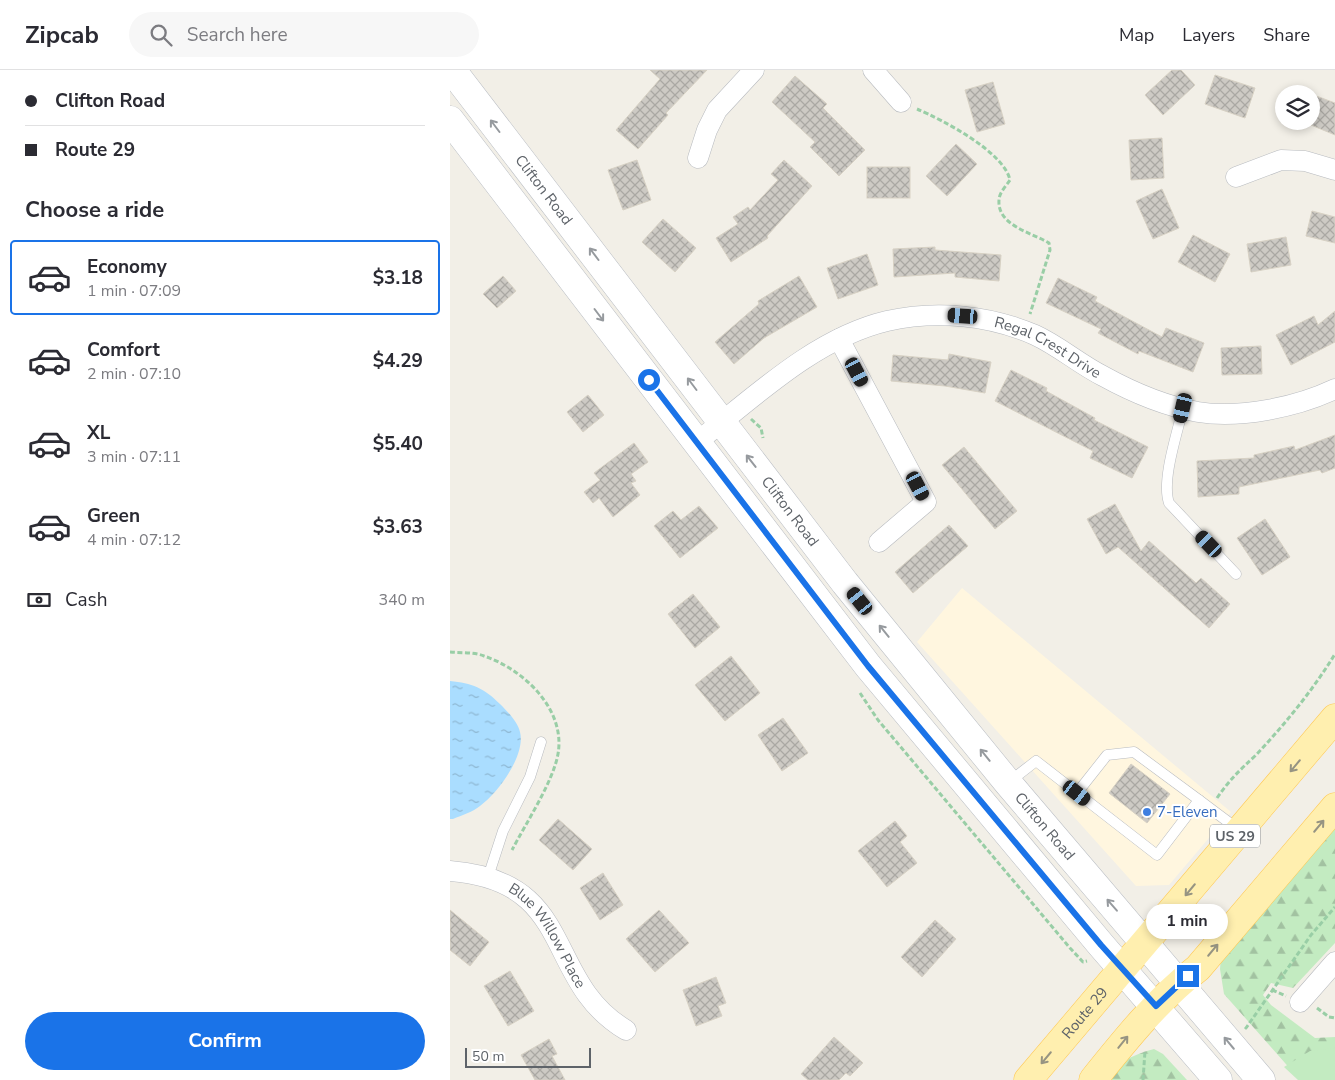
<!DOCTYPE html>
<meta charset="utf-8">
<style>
body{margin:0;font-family:"Nunito Sans",sans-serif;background:#f7f7f7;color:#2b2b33;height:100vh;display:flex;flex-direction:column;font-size:19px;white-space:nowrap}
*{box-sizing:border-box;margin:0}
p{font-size:16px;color:#7c7c81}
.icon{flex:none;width:28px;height:28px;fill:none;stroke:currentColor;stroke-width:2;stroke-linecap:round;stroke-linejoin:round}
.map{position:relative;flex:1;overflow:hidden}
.details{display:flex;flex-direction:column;background:#fff;width:450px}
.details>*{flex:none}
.banner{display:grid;align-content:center;height:110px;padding:0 25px;background:#fff}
.tools{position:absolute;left:825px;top:15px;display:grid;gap:10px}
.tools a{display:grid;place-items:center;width:45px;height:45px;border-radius:50%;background:#fff;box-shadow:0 2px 8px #0003;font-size:25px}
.scale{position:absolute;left:15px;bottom:12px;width:126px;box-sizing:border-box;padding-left:5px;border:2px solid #5e6369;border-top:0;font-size:14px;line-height:18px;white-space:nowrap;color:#5e6369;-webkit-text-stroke:4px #fff;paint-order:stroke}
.end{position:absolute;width:22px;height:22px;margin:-11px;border:6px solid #1a73e8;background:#fff;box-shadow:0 0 0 2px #fff}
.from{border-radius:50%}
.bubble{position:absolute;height:35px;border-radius:18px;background:#fff;box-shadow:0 2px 8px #0003;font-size:16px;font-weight:700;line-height:35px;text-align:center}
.car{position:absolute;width:15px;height:30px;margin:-15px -8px;border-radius:6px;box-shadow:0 0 4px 1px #0007;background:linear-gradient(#222 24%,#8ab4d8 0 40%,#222 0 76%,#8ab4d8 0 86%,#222 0)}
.banner b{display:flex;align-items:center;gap:18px;height:48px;font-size:19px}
.banner b+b{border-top:1px solid #e1e1e2}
.banner i{width:12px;height:12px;background:#2b2b33}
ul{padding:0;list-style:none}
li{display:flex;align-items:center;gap:15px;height:75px;margin:0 10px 8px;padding:0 15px;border:2px solid transparent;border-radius:5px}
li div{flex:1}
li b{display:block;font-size:19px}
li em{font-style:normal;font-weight:700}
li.current{border-color:#1a73e8}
li>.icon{width:45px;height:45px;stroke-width:1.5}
h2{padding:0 25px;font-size:22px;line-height:60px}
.pay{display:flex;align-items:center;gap:12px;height:55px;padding:0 25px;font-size:19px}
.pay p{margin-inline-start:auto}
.cta{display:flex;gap:10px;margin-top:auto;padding:10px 25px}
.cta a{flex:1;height:58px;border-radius:30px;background:#1a73e8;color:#fff;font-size:20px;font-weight:700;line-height:58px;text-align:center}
header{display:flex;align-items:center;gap:30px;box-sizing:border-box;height:70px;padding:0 25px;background:#fff;border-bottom:1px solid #e1e1e2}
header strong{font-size:24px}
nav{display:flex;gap:28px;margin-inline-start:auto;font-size:18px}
.search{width:350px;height:45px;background:#f7f7f7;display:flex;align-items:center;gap:12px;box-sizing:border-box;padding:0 18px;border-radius:28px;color:#7c7c81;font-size:19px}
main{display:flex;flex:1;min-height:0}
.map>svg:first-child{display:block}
.commercial{fill:#fff6df}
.forest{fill:url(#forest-firs)}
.park{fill:#c3ebc1}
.water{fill:url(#water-ripples)}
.building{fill:url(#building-cross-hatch);stroke:#d7d1c4}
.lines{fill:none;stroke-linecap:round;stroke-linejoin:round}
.service-casing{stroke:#b7babf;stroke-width:11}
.minor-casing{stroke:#b7babf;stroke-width:21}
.secondary-casing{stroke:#babec4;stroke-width:29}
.primary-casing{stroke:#ffc853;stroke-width:29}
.path{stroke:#99cea6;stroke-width:3;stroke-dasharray:5 2.5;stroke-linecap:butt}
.service{stroke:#fff;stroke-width:10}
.minor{stroke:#fff;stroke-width:20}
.secondary{stroke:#fff;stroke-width:28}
.primary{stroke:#ffefaf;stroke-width:28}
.oneway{stroke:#969a9e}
.oneway2{stroke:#969482}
.route{stroke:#1a73e8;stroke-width:6}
.shop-dot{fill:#3f7fe0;stroke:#fff;stroke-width:2}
.labels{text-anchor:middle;stroke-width:4;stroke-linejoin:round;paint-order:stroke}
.shield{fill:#fff;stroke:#8e9296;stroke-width:1}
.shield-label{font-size:14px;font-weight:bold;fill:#5e6369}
.street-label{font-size:15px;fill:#5e6369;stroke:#fff}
.shop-label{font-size:15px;fill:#366cbe;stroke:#fff;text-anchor:start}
</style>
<header>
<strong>Zipcab</strong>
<div class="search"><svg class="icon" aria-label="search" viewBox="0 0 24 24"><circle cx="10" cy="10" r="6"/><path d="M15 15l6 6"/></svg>Search here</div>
<nav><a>Map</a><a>Layers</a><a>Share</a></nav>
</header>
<main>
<section class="details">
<div class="banner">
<b><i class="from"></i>Clifton Road</b>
<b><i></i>Route 29</b>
</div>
<h2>Choose a ride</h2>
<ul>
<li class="current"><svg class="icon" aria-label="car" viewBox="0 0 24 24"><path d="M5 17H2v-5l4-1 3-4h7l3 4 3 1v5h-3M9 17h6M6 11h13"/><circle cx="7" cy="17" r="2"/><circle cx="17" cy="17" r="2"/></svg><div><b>Economy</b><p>1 min · 07:09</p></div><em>$3.18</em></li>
<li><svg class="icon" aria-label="car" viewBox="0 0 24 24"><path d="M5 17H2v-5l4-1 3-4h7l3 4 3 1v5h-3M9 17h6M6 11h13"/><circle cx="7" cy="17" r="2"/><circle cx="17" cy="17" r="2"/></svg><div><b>Comfort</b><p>2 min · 07:10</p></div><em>$4.29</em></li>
<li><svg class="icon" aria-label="car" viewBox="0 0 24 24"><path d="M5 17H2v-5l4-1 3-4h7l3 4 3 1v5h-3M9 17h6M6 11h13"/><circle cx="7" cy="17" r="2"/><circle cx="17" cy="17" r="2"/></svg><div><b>XL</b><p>3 min · 07:11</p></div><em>$5.40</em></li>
<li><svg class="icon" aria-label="car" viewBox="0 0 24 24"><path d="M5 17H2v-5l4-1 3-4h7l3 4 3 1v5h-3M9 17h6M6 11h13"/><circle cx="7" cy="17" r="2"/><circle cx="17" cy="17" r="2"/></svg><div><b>Green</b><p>4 min · 07:12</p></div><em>$3.63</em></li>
</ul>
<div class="pay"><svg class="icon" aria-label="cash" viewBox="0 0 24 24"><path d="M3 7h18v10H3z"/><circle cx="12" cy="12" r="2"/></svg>Cash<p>340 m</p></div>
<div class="cta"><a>Confirm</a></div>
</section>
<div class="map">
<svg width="885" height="1010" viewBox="0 0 885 1010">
<defs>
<pattern id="forest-firs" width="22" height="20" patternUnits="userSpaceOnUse" patternTransform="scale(1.25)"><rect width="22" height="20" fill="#c3ebc1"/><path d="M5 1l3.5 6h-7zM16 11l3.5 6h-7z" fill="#a2c2a1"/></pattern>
<pattern id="water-ripples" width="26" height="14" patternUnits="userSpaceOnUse" patternTransform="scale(1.25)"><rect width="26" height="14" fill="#adf"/><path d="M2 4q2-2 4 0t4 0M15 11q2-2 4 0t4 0" fill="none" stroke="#8eb7d2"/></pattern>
<pattern id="building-cross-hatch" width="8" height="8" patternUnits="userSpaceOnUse" patternTransform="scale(1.25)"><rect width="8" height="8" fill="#cdcac4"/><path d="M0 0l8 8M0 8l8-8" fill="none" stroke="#aaa8a3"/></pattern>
</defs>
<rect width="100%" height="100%" fill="#f2efe7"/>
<polygon class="commercial" points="512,518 781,742 719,815 686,816 467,572"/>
<g class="forest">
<polygon points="885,724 885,873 843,918 821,913 813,925 821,935 865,968 885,967 885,1010 850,1010 774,924 770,899 772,876"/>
<path d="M704,979L713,984L737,1010H651C666,993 682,985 704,979Z"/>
</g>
<polygon class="park" points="885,978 885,1010 848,1010 834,997 860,981"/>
<path class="water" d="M0,611C22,613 34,618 50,634C57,641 68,652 70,662C76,685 48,723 30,736C23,742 12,745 3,749H0Z"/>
<g class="building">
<polygon points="200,0 257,0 216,43 218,45 188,79 166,60 210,9"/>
<polygon points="722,0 731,0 745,15 713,45 695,25"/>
<polygon points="765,5 805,18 795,48 755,34"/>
<polygon points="345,6 377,34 373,38 415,80 389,106 360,77 365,72 322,32"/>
<polygon points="543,12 555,54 527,62 515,20"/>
<polygon points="861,24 885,33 885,65 861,55"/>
<polygon points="712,68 714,108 681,110 679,70"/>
<polygon points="506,74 527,94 497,126 476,106"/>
<polygon points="187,90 201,130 173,140 158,100"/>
<polygon points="334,90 362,116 317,166 318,168 281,192 266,168 288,154 283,147 298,137 300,140 328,110 321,104"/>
<rect x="417" y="97" width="43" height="31"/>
<polygon points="712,119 729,158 703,169 686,131"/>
<polygon points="862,141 885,147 885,173 856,166"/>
<polygon points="213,149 246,178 225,202 192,172"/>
<polygon points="743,165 780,184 765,212 728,192"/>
<polygon points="836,167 841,195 801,202 797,174"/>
<polygon points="485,177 485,180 551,185 549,211 505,207 505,203 444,207 443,179"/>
<polygon points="417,184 428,215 388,229 377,198"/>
<polygon points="53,206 66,221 47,238 33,224"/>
<polygon points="349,206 367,237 314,268 284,294 265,272 309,234 308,231"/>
<polygon points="608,208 647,227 645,231 712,267 716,258 754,273 743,302 689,281 688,284 648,263 651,259 596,233"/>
<polygon points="885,241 885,272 841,295 826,265 864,246 868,255"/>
<polygon points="811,276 812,304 772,305 771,278"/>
<polygon points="499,284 541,292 535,323 495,316 441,311 443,285 498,290"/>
<polygon points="561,300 597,318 596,321 645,348 644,350 698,377 682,408 640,388 643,381 545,331"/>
<polygon points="138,325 154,345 133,362 117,342"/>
<polygon points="885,365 885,398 872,403 870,400 789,417 789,424 748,427 747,391 804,388 804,385 844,376 845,380"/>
<polygon points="184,373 198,392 181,404 186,411 181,413 190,425 163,447 149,428 143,433 134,422 150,410 144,403"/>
<polygon points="514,377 567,441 545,459 492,395"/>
<polygon points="665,434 691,481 699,471 746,513 751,508 780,534 759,558 668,477 656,484 637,449"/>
<polygon points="249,436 268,458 230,488 204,456 223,441 231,450"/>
<polygon points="815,449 840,487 812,505 787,468"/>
<polygon points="499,455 518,476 463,523 445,502"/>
<polygon points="243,524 270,557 245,578 218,544"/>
<polygon points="281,586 310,623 275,651 245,615"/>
<polygon points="333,648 358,683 332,701 308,665"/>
<polygon points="681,694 720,724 697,753 659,723"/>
<polygon points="108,749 142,779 123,800 89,770"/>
<polygon points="445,751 457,766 450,772 467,793 437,817 408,781"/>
<polygon points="153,803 173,835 150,850 130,818"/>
<polygon points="0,840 39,872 20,896 0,880"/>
<polygon points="209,840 239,873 205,902 176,869"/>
<polygon points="485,850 506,869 472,907 451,887"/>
<polygon points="60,901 84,941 58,956 34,916"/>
<polygon points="266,907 276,933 268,936 272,946 246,956 233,920"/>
<polygon points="384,967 413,993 400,1006 396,1003 389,1010 358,1010 351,1004"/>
<polygon points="99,969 107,984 102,986 115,1010 85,1010 71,985"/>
</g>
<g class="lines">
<g class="service-casing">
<g id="service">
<path d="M733,338C728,361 711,410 719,433L786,504"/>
<polyline points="559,712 586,691 707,785 749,730 789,760"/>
<polyline points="627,723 657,685 684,682 749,730"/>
<polyline points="38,807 53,761 80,707 91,672"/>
</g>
</g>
<g class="minor-casing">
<g id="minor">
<polyline points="423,0 451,32"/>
<polyline points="248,88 257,60 267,40 304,0"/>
<polyline points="786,107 831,90 855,91 885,100"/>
<polyline points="389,269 476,432 429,472"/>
<path id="s1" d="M247,372C303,328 365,268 437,251C486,240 539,245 585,265C609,276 629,294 653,306C682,322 715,336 748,342C790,349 847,337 885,319"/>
<path id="s2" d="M0,801C128,811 92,910 176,960"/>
<polyline points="850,932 885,892"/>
</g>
</g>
<g class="secondary-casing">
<g id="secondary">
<path id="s3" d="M2,0L395,513L558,713L811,1010"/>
<polyline points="0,50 418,596 651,875 768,1010"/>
</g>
</g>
<g class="primary-casing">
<g id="primary">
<path id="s4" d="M578,1010L885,648"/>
<path d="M643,1010C675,970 707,930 748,898L885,737"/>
</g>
</g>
<g class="path">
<path d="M467,39C493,50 554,82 560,110C556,116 549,123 549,130C547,156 583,163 599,173L600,180L580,244"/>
<polyline points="301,349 311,358 313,368"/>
<path d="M0,582C11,583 24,582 34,586C73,599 116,639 108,684C103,712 76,753 62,780"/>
<polyline points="410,623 428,650 620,878 633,892 637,891"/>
<path d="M767,728C780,709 790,700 806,685C835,654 863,620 885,584"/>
<polyline points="822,920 836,926"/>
<polyline points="867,938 879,947 885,948"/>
<polyline points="795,957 796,958 861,865 885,837"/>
<polyline points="693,1010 695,981"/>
</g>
<use href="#service" class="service"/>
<use href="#minor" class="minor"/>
<use href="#secondary" class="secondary"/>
<use href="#primary" class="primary"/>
</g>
<defs><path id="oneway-shaft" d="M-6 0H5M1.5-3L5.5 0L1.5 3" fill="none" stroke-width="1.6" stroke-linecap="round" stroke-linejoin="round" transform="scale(1.25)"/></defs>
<g class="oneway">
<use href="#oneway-shaft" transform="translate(45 56) rotate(-127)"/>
<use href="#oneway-shaft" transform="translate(144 184) rotate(-127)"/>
<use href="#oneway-shaft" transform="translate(149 245) rotate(53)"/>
<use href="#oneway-shaft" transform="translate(242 314) rotate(-127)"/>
<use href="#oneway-shaft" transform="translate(301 391) rotate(-128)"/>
<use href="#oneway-shaft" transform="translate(434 561) rotate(-129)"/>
<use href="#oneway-shaft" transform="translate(535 685) rotate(-129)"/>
<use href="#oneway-shaft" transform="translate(662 835) rotate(-131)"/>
<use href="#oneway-shaft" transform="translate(779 973) rotate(-130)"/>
</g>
<g class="oneway2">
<use href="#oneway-shaft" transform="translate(845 696) rotate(130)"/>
<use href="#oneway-shaft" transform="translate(869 756) rotate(-50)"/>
<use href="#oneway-shaft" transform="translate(740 820) rotate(130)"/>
<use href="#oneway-shaft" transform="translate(763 880) rotate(-50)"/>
<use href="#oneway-shaft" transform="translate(673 972) rotate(-51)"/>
<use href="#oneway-shaft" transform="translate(596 988) rotate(130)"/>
</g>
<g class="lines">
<polyline class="route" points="199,310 418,596 651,875 706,936 738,906"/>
</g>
<circle class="shop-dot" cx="697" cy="742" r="5"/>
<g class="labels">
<rect class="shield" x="760" y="754.5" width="50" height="23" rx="4"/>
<g class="shield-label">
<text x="785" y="771">US 29</text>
</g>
<g class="street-label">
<text dy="5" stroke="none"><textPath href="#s3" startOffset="151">Clifton Road</textPath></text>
<text dy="5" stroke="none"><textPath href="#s1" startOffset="395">Regal Crest Drive</textPath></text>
<text dy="5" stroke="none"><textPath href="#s3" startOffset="556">Clifton Road</textPath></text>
<text dy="5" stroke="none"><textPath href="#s3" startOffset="961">Clifton Road</textPath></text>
<text dy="5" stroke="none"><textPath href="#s2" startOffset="125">Blue Willow Place</textPath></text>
<text dy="5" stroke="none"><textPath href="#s4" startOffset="88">Route 29</textPath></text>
</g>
<g class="shop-label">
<text x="707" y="747">7-Eleven</text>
</g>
</g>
</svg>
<div class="tools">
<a><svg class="icon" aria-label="layers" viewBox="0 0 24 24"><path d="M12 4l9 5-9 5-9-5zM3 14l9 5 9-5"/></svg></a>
</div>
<div class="scale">50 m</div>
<i class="end from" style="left:199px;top:310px"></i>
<i class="end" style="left:738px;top:906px"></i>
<div class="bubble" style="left:696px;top:834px;width:82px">1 min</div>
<i class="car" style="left:513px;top:246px;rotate:274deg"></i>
<i class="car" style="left:407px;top:302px;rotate:152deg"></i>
<i class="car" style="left:733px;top:338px;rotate:193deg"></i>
<i class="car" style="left:468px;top:416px;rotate:152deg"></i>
<i class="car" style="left:759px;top:474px;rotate:316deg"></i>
<i class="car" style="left:410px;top:531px;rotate:321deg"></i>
<i class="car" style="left:627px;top:723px;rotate:128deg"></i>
</div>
</main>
